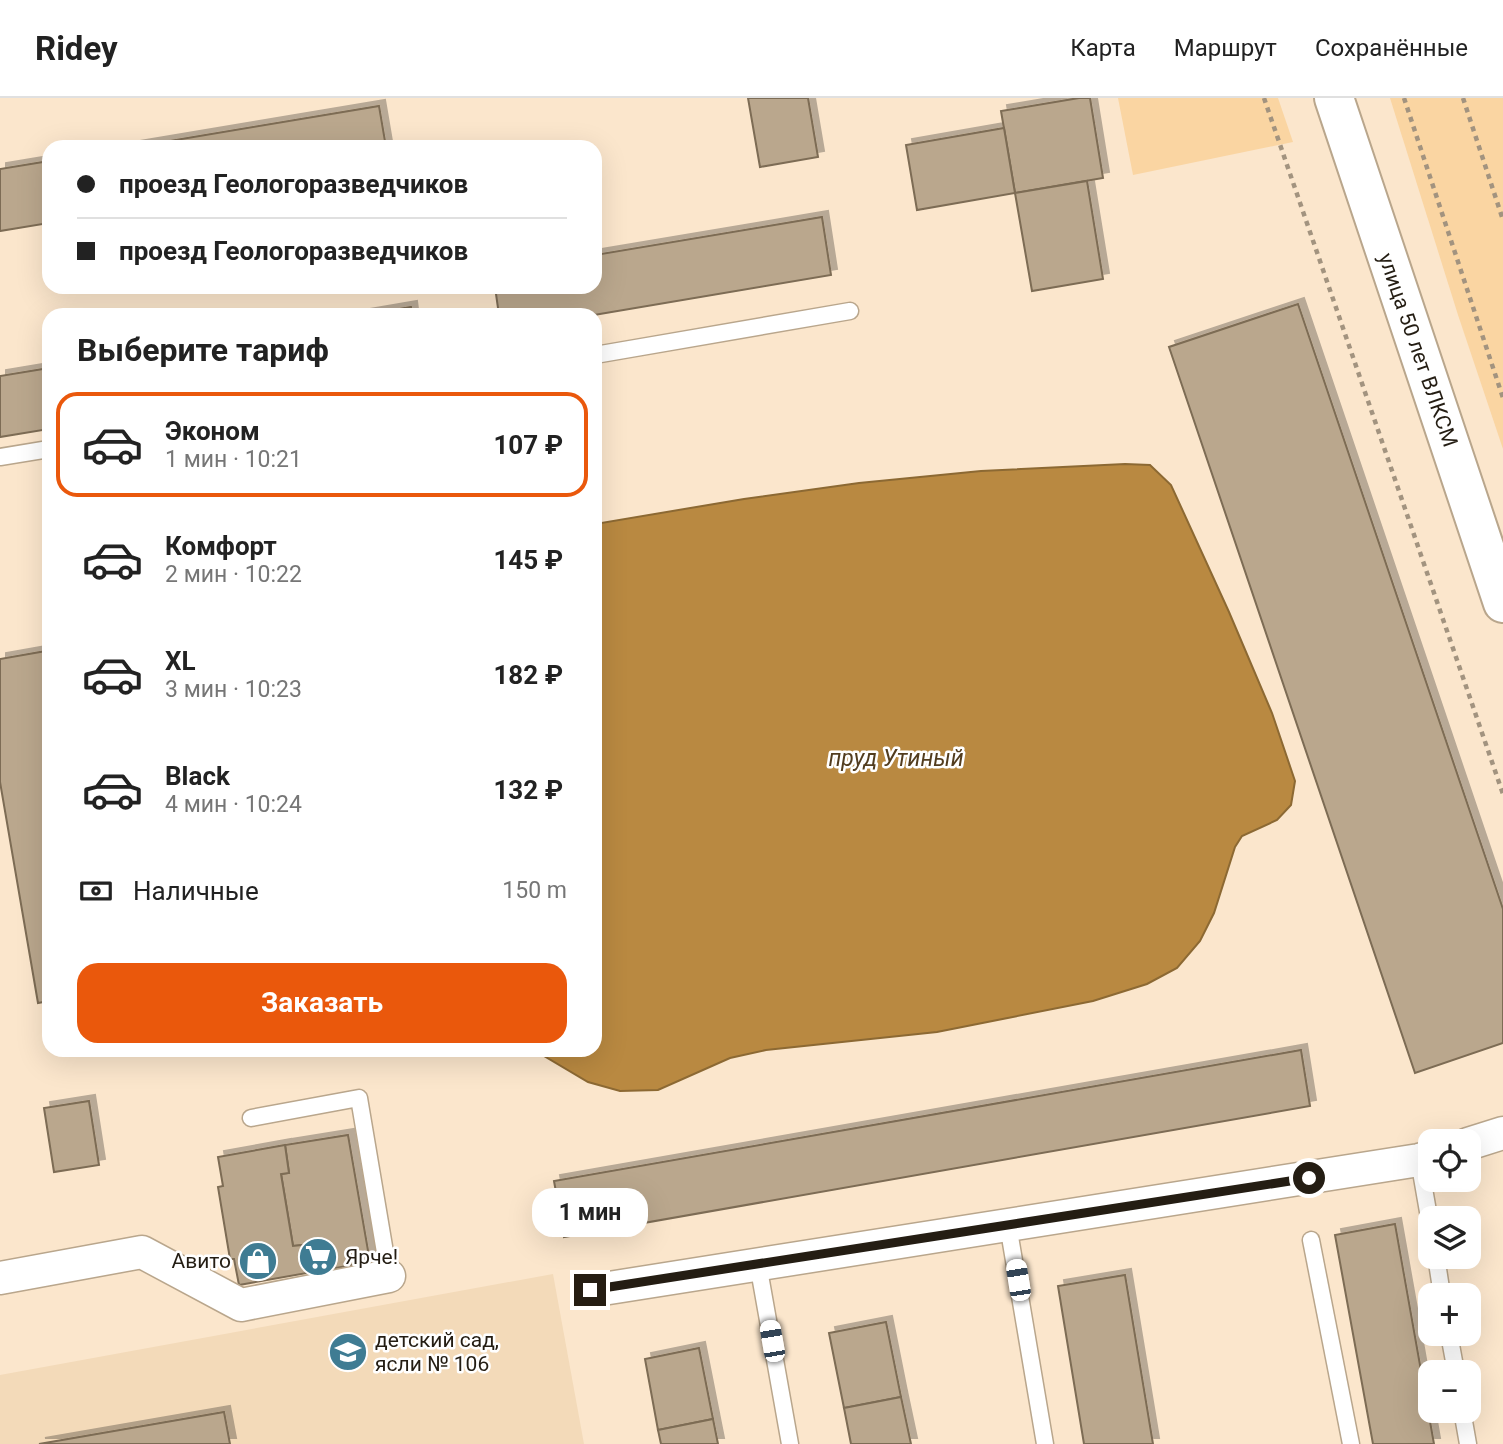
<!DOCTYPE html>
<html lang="ru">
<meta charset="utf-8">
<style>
body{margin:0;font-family:Roboto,sans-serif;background:#f6f6f6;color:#222;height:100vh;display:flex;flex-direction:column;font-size:26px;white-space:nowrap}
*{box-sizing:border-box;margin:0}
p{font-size:23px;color:#767676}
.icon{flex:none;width:38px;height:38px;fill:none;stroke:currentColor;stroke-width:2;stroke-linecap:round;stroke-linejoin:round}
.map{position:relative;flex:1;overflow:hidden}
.sheet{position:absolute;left:42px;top:210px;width:560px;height:749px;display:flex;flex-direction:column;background:#fff;border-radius:21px;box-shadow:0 7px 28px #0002}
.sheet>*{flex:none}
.hud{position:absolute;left:42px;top:42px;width:560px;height:154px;border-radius:21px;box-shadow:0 7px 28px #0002;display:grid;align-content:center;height:154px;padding:0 35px;background:#fff}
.buttons{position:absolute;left:1418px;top:1031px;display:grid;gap:14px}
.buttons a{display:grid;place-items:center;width:63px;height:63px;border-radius:14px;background:#fff;box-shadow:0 7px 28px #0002;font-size:35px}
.end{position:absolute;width:32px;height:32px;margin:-16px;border:9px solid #241d13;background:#fff;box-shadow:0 0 0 4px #fff}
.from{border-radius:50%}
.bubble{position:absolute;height:49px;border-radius:21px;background:#fff;box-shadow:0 7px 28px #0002;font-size:23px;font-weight:700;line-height:49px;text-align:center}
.car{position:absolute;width:21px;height:42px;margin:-21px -10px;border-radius:9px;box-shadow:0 0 5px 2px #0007;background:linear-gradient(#fff 24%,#345 0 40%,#fff 0 76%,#345 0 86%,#fff 0)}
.hud b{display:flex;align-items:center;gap:24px;height:66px;font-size:26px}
.hud b+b{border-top:2px solid #e0e0e0}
.hud i{width:18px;height:18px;background:#222}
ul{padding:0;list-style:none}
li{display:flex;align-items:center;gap:21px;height:105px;margin:0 14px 10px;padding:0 21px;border:4px solid transparent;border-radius:21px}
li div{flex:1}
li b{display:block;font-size:26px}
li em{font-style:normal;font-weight:700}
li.active{border-color:#ea580c}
li>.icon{width:63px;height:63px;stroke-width:1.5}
h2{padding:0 35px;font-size:32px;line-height:84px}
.pay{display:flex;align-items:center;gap:18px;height:77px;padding:0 35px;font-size:26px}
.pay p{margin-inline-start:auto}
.primary-button{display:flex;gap:14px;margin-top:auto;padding:14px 35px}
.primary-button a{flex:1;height:80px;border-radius:21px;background:#ea580c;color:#fff;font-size:28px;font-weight:700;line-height:80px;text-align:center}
header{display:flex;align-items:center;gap:42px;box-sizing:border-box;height:98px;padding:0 35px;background:#fff;border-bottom:2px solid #e0e0e0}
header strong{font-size:33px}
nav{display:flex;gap:38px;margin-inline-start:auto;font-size:24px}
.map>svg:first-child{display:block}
.built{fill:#f3dab9}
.green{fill:#fad5a2}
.water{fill:#b98941;stroke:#8c6933;stroke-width:2}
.building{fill:#baa78d;stroke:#7d6c54;stroke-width:2;filter:url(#shadow)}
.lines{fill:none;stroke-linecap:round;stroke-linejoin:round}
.service-casing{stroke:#b9a68c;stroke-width:19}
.minor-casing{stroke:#b9a68c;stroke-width:35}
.tertiary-casing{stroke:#b9a68c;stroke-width:42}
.path{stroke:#a2937f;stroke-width:4.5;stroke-dasharray:5 5;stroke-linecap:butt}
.service{stroke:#fff;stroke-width:16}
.minor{stroke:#fff;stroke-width:32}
.tertiary{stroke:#fff;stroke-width:38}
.route{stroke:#241d13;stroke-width:9}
.labels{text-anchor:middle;stroke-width:5;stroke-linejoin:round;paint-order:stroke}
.street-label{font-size:21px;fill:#241d13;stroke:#fff}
.poi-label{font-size:21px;fill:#241d13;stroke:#fff;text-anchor:start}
.water-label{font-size:23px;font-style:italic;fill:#523c1e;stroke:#fff}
</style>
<header>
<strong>Ridey</strong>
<nav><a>Карта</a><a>Маршрут</a><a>Сохранённые</a></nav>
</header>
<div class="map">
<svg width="1503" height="1346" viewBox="0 0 1503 1346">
<defs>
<filter id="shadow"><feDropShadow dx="6" dy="-6" stdDeviation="0" flood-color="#0004"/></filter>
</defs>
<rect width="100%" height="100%" fill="#fbe6cc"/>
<polygon class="built" points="553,1176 584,1346 0,1346 0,1277"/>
<g class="green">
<polygon points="1118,0 1278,0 1293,44 1133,77"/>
<polygon points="1390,0 1503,0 1503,351 1458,217"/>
</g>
<polygon class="water" points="1125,366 1150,367 1171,387 1229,514 1272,615 1295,683 1291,707 1277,722 1242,738 1235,749 1214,815 1200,843 1177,870 1147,886 1093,903 937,934 766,952 730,960 658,992 620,993 588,984 534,952 595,952 595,426 744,401 859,385 981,373"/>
<g class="building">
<polygon points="748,0 808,0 818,59 760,69"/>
<polygon points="1079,0 1090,0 1103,80 1015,95 1001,13"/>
<polygon points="379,8 386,49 134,49"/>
<polygon points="1004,30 1015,95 917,112 906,47"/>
<polygon points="49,63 49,125 0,133 0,71"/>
<polygon points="1087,83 1103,181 1032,193 1015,95"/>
<polygon points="822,119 831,177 594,217 499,217 495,189 595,189 595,157"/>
<polygon points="1298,206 1503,811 1503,945 1415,975 1169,249"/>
<polygon points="411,209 412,217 364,217"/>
<polygon points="49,270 49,331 0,339 0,278"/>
<polygon points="46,553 49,570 49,903 38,905 0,684 0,561"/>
<polygon points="1301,952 1310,1008 564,1139 554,1083"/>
<polygon points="89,1003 99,1067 54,1074 44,1010"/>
<polygon points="348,1037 370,1164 307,1175 302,1147 293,1148 281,1076 289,1075 285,1047"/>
<polygon points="285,1047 289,1075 281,1076 293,1148 302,1147 307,1175 239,1187 234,1161 230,1161 218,1089 223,1088 218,1059"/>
<polygon points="1395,1126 1434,1346 1373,1346 1335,1137"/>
<polygon points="1125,1177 1153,1346 1084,1346 1058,1188"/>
<polygon points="886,1224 901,1299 844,1310 829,1235"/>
<polygon points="699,1250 713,1321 658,1332 645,1261"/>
<polygon points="901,1299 911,1346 851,1346 844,1310"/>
<polygon points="224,1314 230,1346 39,1346"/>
<polygon points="713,1321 718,1346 661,1346 658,1332"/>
</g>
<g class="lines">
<g class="service-casing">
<g id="service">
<polyline points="595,257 850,213"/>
<polyline points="0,359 49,351"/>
<polyline points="251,1020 359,1000 389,1178"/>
<polyline points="1419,1062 1430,1125"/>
<polyline points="1008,1127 1045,1346"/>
<polyline points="1311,1142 1351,1346"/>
<polyline points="1436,1158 1442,1197"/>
<polyline points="758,1166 790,1346"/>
<polyline points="1449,1236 1456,1274"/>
<polyline points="1462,1312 1468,1346"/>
</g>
</g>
<g class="minor-casing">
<g id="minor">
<polyline points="1468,1046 1503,1035"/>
<polyline points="0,1180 142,1154 241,1207 389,1178"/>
<polyline points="590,1193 1419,1062 1430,1059"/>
</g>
</g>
<g class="tertiary-casing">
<polyline id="tertiary" points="1334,0 1503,505"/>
</g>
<g class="path">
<polyline points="1264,0 1503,696"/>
<polyline points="1404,0 1503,300"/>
<polyline points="1463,0 1503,122"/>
</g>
<use href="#service" class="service"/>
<use href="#minor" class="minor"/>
<use href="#tertiary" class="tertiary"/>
</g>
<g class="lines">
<polyline class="route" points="590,1192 1309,1080"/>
</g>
<defs>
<g id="supermarket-disc" transform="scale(2.0125)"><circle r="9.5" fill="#3f7c93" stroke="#fff"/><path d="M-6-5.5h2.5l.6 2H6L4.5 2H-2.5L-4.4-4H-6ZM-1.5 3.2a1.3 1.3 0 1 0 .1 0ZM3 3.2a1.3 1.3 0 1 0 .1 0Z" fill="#fff"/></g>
<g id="shop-disc" transform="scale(2.0125)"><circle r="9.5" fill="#3f7c93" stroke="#fff"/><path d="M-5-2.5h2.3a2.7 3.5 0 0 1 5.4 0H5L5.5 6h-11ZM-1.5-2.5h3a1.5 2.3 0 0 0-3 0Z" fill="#fff"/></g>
<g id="school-disc" transform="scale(2.0125)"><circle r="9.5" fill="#3f7c93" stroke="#fff"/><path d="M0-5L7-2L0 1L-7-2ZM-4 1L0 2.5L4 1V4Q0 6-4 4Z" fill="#fff"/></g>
</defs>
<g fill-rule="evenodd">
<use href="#supermarket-disc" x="318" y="1159"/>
<use href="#shop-disc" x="258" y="1163"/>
<use href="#school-disc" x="348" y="1254"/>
</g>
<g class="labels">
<g class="street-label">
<text transform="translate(1418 252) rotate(71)" y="7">улица 50 лет ВЛКСМ</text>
</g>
<g class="poi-label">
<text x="345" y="1166">Ярче!</text>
<text x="231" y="1170" text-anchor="end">Авито</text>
<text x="375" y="1249">детский сад,<tspan x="375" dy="24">ясли № 106</tspan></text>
</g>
<g class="water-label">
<text x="896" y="668">пруд Утиный</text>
</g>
</g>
</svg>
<div class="buttons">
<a><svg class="icon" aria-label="locate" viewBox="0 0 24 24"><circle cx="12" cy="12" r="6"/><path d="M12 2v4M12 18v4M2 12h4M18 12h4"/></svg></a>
<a><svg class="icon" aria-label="layers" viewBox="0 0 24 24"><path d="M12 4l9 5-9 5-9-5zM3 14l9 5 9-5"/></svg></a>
<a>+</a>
<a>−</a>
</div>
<i class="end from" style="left:1309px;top:1080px"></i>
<i class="end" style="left:590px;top:1192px"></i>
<div class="bubble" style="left:532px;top:1090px;width:116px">1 мин</div>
<i class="car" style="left:1018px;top:1182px;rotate:351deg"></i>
<i class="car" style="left:772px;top:1243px;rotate:350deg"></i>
<div class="hud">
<b><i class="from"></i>проезд Геологоразведчиков</b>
<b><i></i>проезд Геологоразведчиков</b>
</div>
<section class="sheet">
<h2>Выберите тариф</h2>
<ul>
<li class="active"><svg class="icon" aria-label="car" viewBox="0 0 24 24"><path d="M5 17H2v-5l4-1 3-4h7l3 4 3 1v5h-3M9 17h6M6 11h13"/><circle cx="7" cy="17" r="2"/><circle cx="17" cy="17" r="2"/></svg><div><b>Эконом</b><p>1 мин · 10:21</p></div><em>107 ₽</em></li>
<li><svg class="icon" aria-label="car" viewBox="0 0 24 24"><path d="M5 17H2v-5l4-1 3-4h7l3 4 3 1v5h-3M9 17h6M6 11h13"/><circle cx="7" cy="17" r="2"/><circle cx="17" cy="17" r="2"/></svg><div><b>Комфорт</b><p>2 мин · 10:22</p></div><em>145 ₽</em></li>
<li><svg class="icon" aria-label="car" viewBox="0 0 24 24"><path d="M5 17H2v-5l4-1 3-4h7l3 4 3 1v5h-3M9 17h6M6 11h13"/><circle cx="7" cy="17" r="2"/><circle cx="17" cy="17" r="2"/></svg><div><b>XL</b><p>3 мин · 10:23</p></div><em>182 ₽</em></li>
<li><svg class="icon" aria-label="car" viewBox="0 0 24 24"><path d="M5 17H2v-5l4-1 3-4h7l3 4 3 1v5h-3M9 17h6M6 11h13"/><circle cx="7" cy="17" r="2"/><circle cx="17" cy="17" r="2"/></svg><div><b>Black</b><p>4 мин · 10:24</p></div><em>132 ₽</em></li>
</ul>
<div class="pay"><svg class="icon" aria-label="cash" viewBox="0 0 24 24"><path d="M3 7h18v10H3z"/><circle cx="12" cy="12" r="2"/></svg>Наличные<p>150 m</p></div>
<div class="primary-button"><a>Заказать</a></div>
</section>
</div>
